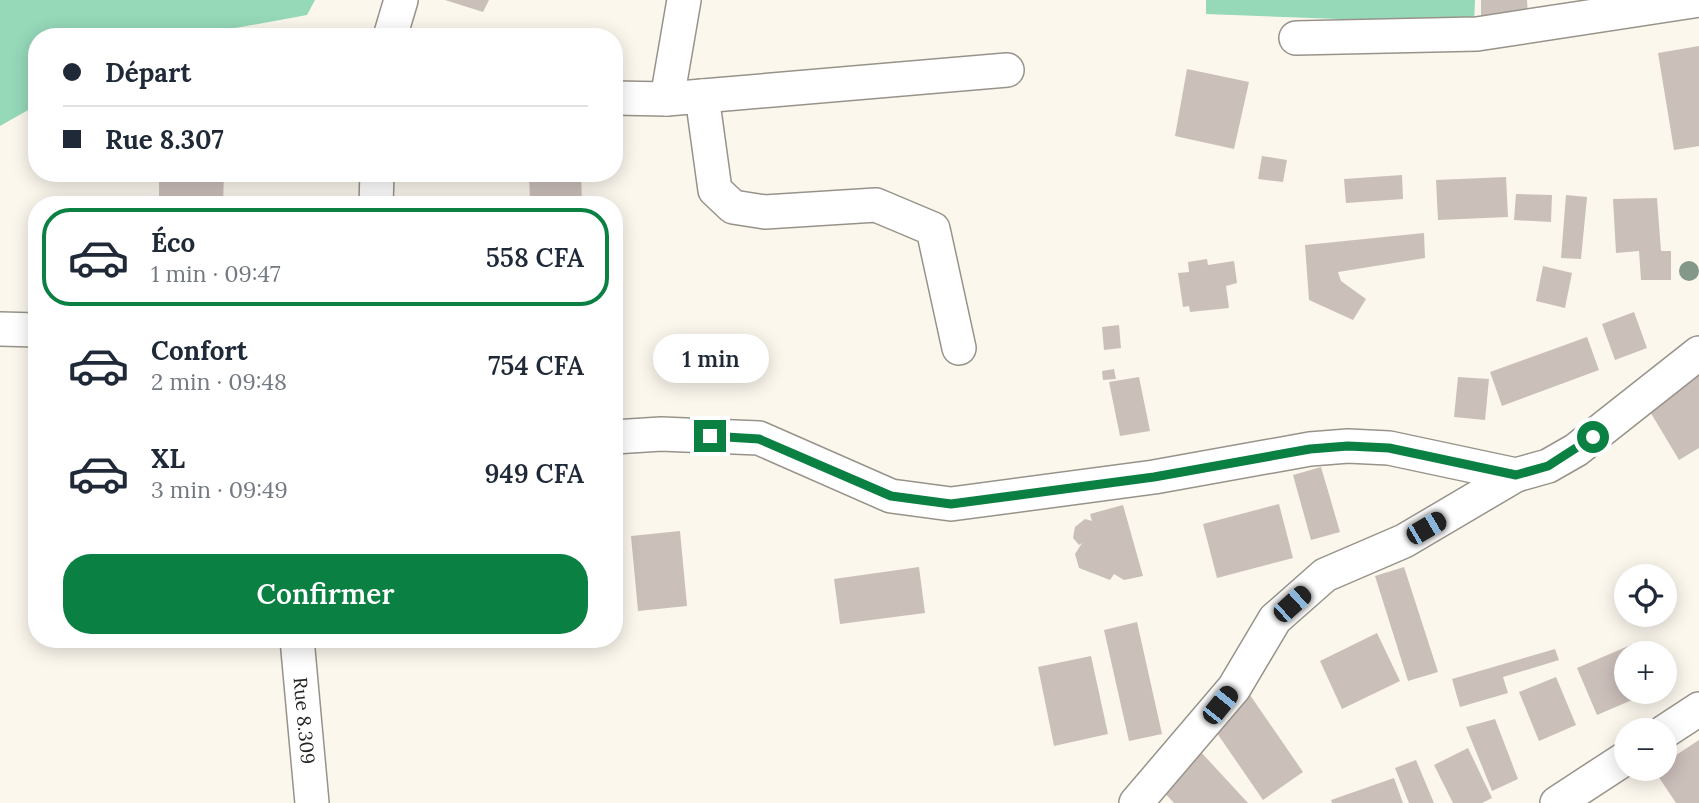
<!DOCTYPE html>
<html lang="fr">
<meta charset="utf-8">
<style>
body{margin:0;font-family:Lora,serif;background:#f6f6f7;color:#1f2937;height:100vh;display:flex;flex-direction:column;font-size:26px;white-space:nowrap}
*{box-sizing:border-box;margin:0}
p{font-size:23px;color:#747a83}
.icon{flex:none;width:38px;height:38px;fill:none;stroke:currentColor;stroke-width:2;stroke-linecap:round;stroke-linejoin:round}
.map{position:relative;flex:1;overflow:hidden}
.side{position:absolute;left:28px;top:196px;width:595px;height:452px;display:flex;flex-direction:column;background:#fff;border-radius:28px;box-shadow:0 4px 18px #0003}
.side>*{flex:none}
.banner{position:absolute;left:28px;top:28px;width:595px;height:154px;border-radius:28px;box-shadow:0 4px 18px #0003;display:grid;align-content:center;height:154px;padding:0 35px;background:#fff}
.fabs{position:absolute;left:1614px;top:564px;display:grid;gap:14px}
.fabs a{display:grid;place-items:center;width:63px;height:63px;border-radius:50%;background:#fff;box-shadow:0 4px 18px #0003;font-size:35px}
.end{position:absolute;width:32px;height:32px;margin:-16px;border:9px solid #0b8043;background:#fff;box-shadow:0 0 0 4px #fff}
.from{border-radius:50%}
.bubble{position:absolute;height:49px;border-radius:24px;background:#fff;box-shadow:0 4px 18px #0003;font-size:23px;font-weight:600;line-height:49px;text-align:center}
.car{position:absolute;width:21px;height:42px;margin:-21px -10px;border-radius:9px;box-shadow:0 0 5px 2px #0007;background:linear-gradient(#222 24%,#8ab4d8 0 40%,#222 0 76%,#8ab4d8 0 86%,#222 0)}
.banner b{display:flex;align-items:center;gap:24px;height:66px;font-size:26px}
.banner b+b{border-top:2px solid #e0e1e3}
.banner i{width:18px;height:18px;background:#1f2937}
ul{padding:12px 0 0;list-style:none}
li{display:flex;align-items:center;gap:21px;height:98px;margin:0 14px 10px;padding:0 21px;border:4px solid transparent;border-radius:28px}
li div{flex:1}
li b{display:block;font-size:26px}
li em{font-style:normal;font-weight:600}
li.current{border-color:#0b8043}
li>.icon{width:63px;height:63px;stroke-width:1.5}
.action{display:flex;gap:14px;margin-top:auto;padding:14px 35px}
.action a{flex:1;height:80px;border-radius:28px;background:#0b8043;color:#fff;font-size:28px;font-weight:600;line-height:80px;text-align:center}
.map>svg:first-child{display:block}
.green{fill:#95d9b9}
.building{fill:#cbbfba}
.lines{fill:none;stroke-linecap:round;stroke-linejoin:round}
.minor-casing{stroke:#98938a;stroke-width:36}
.minor{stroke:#fff;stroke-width:33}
.tree{fill:#84988a}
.route{stroke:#0b8043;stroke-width:9}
.labels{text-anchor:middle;stroke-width:6;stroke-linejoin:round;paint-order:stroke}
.street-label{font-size:19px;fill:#272522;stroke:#fff}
</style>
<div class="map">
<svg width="1699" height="803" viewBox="0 0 1699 803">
<rect width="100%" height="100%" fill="#fcf7ed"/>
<g class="green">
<polygon points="0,0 315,0 307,15 186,37 37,37 37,105 0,126"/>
<polygon points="1206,0 1475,0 1474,24 1206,14"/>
</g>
<g class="building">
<polygon points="445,0 489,0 483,12"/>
<polygon points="1481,0 1527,0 1528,15 1481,21"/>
<polygon points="1699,46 1699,146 1674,150 1658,53"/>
<polygon points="1187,69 1249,82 1234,149 1175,136"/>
<polygon points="1262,156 1287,160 1283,182 1258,179"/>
<polygon points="159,173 224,173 223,205 159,205"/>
<polygon points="529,173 581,173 582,202 530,203"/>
<polygon points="1402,175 1403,199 1346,203 1344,179"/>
<polygon points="1506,177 1508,217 1438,220 1436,180"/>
<polygon points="1516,194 1552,195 1551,222 1514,220"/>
<polygon points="1566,195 1587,197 1581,259 1561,258"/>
<polygon points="1657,198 1661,251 1671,251 1671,280 1641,280 1639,251 1616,253 1613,199"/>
<polygon points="1424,233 1425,258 1338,272 1341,281 1366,299 1353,320 1309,300 1305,245"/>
<polygon points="1207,259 1208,265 1234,261 1237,283 1226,286 1229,308 1190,312 1189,306 1183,307 1178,273 1189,272 1188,262"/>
<polygon points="1543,266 1572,273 1565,308 1536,301"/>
<polygon points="1634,312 1647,348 1615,360 1602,324"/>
<polygon points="1119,325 1121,348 1104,350 1102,327"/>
<polygon points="1587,337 1599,370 1502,406 1490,372"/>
<polygon points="1114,369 1116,379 1103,380 1102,371"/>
<polygon points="1699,374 1699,448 1679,460 1646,405"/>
<polygon points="1139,377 1150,431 1120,436 1109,382"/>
<polygon points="1458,377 1489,379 1485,420 1454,417"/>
<polygon points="1321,467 1340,532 1311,540 1293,475"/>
<polygon points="1279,504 1293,558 1217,578 1203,524"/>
<polygon points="1123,505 1143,576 1124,580 1114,574 1110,580 1079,568 1075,554 1082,543 1079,545 1073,538 1075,527 1085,519 1092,521 1090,514"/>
<polygon points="680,531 687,606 638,611 631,536"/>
<polygon points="919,567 925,613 840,624 834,579"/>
<polygon points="1404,567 1438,672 1408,681 1375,576"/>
<polygon points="1137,622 1162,734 1129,741 1104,630"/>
<polygon points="1377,633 1400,681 1342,709 1320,661"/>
<polygon points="383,639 424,639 425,640 384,646"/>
<polygon points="1633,644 1637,653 1626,653 1626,691 1653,691 1597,715 1577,668"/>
<polygon points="1555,649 1559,660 1503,677 1508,693 1460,707 1452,679"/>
<polygon points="1091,656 1108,734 1054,746 1038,667"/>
<polygon points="1556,677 1576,725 1539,741 1519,692"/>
<polygon points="1250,695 1303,772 1263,800 1210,723"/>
<polygon points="1495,719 1518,779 1492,791 1466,727"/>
<polygon points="1699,740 1699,803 1676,803 1654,770 1664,768 1664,763"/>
<polygon points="1468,748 1492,798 1482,803 1453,803 1434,765"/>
<polygon points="1199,750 1248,803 1174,803 1159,787"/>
<polygon points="1416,760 1434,803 1409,803 1395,768"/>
<polygon points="1394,778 1403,803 1332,803 1331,800"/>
</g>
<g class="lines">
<g class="minor-casing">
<g id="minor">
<polyline points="390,37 401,0"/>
<polyline points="1296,38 1477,34 1699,0"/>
<polyline points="702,96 715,190 733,207 765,212 876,205 933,229 959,348"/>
<polyline points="614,98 667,99 1007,70"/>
<polyline points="667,99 684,0"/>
<polyline points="376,205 377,173"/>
<polyline points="0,329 37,330"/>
<polyline points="614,437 661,434 759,438 891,496 951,504 1154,477 1310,449 1348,446 1389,448 1516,475 1548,466 1576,450 1699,353"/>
<path id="s1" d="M297,639L312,803"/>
<polyline points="1664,732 1699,709"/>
<polyline points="1136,803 1234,688 1275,619 1325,575 1404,541 1516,475"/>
<polyline points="1557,803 1626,758"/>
</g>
</g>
<use href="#minor" class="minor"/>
</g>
<circle class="tree" cx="1689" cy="271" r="10"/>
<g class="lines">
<polyline class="route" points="710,436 759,439 891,496 951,504 1154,477 1310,449 1348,446 1389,448 1516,475 1548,466 1593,437"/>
</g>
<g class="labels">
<g class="street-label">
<text dy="7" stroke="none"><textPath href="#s1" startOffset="82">Rue 8.309</textPath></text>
</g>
</g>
</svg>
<div class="fabs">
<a><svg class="icon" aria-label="locate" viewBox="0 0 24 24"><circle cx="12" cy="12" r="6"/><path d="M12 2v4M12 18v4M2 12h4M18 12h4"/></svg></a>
<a>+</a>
<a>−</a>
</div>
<i class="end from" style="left:1593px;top:437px"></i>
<i class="end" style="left:710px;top:436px"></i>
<div class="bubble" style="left:653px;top:334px;width:116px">1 min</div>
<i class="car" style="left:1426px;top:528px;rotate:60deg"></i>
<i class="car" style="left:1292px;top:604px;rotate:48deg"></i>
<i class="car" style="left:1220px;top:705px;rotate:39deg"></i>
<div class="banner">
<b><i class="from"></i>Départ</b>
<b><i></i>Rue 8.307</b>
</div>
<section class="side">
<ul>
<li class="current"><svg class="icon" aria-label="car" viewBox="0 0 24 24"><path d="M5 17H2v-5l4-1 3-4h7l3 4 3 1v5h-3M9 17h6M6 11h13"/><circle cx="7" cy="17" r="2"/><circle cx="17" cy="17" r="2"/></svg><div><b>Éco</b><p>1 min · 09:47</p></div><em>558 CFA</em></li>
<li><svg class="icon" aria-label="car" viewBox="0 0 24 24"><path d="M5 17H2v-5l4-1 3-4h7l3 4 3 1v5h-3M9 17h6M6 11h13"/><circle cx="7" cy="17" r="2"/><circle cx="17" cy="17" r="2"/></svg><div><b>Confort</b><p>2 min · 09:48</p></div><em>754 CFA</em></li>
<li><svg class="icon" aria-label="car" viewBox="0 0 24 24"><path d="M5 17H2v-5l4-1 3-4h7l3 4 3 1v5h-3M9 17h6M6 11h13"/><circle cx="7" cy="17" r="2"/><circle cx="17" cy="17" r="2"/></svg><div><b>XL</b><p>3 min · 09:49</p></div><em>949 CFA</em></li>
</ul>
<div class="action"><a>Confirmer</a></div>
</section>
</div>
